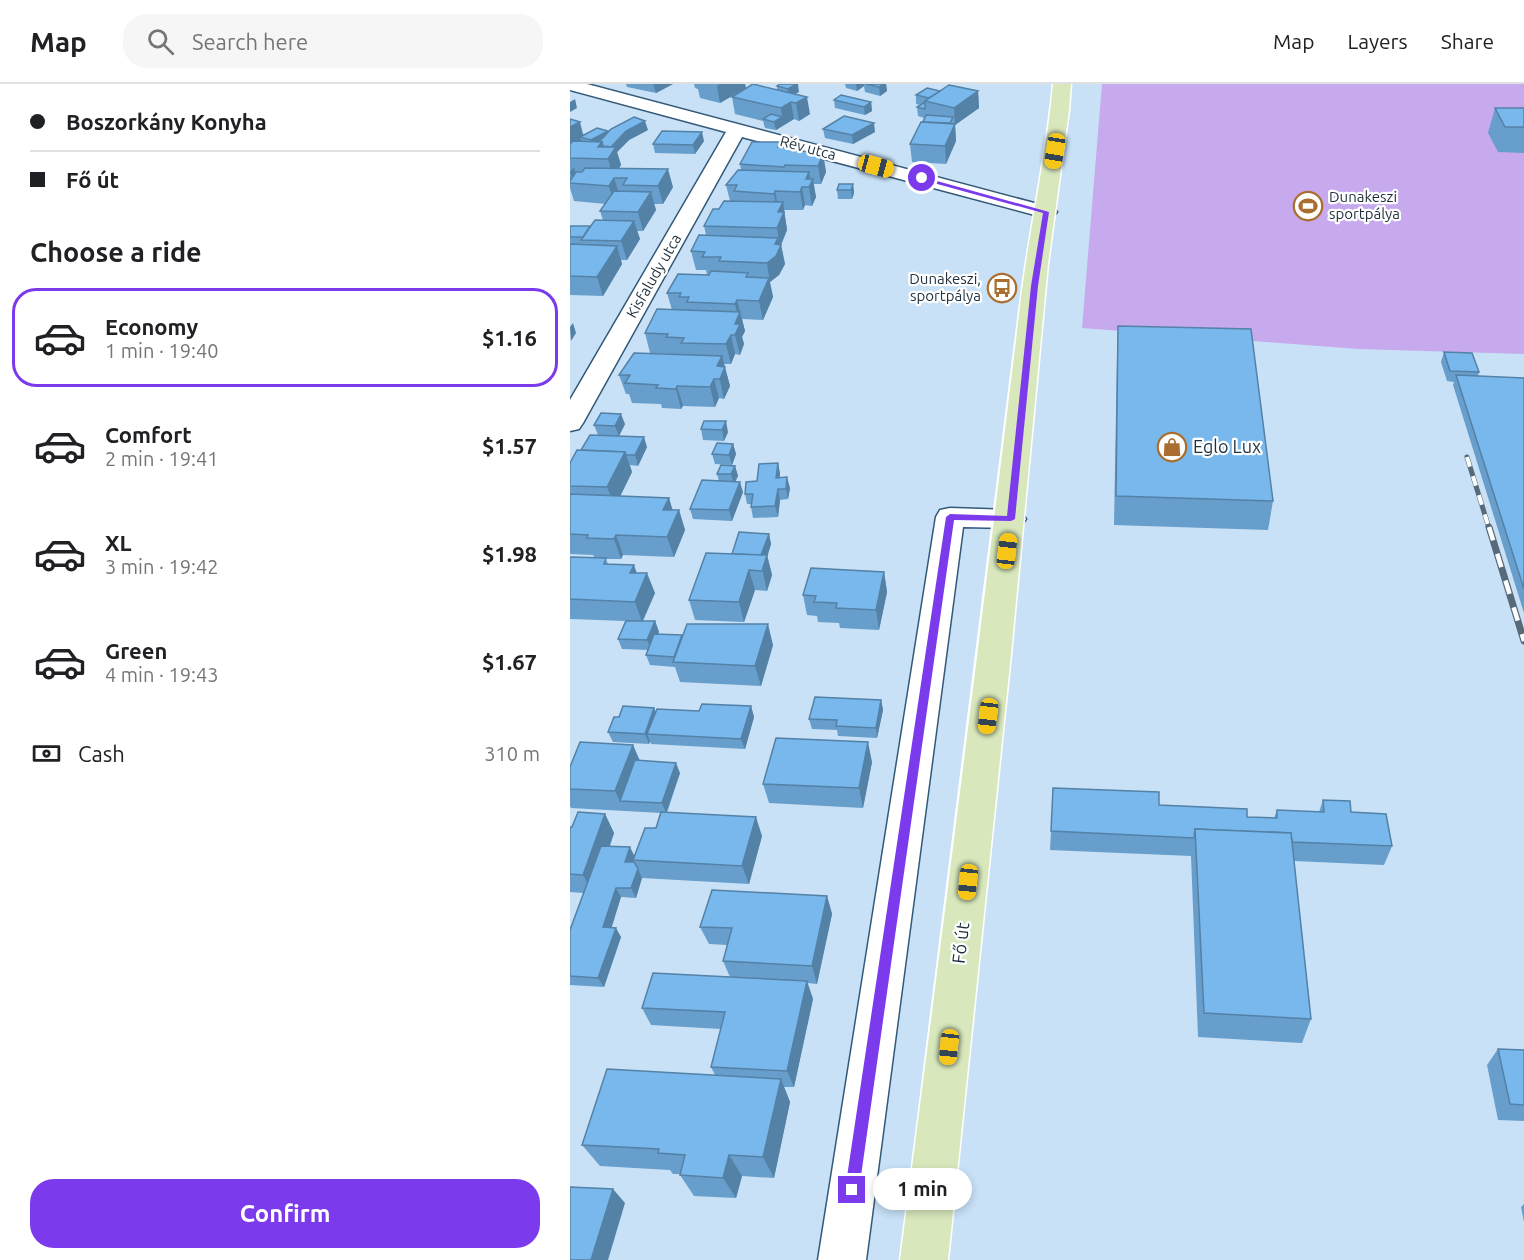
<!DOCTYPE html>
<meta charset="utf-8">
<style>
body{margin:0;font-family:Ubuntu,sans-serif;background:#f6f6f6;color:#202124;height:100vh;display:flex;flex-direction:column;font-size:22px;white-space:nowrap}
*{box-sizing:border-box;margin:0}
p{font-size:20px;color:#757577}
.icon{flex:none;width:33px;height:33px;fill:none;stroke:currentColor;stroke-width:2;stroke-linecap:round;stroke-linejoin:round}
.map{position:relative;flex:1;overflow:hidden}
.drawer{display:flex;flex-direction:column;background:#fff;width:570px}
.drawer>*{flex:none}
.banner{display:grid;align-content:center;height:132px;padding:0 30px;background:#fff}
.end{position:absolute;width:27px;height:27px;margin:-14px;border:8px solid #7c3aed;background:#fff;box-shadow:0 0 0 3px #fff}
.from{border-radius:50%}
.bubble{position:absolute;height:42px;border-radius:21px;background:#fff;box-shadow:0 3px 9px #0003;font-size:20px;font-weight:600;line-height:42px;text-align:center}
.car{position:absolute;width:18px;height:36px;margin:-18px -9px;border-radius:8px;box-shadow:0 0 4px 2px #0007;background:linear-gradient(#f5c518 24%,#345 0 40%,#f5c518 0 76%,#345 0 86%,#f5c518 0)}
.banner b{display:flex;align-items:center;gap:21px;height:57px;font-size:22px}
.banner b+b{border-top:2px solid #e0e0e0}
.banner i{width:15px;height:15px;background:#202124}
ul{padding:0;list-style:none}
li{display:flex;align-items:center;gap:18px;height:99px;margin:0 12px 9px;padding:0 18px;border:3px solid transparent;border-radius:24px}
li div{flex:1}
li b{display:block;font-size:22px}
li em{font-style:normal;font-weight:600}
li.on{border-color:#7c3aed}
li>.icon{width:54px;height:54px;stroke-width:1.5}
h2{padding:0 30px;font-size:27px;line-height:72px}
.pay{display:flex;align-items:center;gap:15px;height:66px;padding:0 30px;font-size:22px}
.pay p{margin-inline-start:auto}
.action{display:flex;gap:12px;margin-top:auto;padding:12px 30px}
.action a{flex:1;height:69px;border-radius:24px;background:#7c3aed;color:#fff;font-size:24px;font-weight:600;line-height:69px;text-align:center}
header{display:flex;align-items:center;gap:36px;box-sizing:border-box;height:84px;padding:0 30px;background:#fff;border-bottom:2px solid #e0e0e0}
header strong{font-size:28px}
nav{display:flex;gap:33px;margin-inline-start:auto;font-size:21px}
.search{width:420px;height:54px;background:#f6f6f6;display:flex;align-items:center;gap:15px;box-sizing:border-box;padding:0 21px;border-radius:24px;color:#757577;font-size:22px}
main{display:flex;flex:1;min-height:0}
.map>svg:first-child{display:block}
.green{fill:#c7a9ed}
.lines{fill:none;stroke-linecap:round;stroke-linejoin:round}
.minor-casing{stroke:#335978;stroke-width:3}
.major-casing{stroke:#fff;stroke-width:3}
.minor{fill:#fff;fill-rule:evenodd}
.major{fill:#d8e8bc;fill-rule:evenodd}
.rail-far1-casing{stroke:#566a7a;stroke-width:5}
.rail-casing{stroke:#566a7a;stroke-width:7}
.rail-far1{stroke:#fff;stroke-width:4;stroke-dasharray:10;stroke-linecap:butt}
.rail{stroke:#fff;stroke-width:4.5;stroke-dasharray:14;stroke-linecap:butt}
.wall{fill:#679ecc}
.shaded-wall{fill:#5481a6}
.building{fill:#78b8ed;stroke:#5481a6;stroke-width:1.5}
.route{fill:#7c3aed}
.labels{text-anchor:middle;stroke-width:4.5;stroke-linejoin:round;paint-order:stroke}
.far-street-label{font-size:15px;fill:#1f303d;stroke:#fff}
.far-poi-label{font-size:15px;fill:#1f303d;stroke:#fff;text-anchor:start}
.poi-label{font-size:18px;fill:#1f303d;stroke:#fff;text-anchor:start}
.street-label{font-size:18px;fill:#1f303d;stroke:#fff}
</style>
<header>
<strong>Map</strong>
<div class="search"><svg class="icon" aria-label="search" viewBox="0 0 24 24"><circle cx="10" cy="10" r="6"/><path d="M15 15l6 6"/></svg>Search here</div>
<nav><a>Map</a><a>Layers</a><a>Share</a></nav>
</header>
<main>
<section class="drawer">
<div class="banner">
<b><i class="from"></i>Boszorkány Konyha</b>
<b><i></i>Fő út</b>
</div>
<h2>Choose a ride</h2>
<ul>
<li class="on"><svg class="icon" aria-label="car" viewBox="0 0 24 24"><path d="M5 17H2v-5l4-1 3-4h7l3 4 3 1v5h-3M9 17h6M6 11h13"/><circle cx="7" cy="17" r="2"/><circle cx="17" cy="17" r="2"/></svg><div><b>Economy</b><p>1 min · 19:40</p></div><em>$1.16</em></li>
<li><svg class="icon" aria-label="car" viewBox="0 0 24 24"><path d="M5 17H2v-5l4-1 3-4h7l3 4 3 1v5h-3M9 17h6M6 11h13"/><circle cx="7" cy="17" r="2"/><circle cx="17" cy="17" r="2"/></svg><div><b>Comfort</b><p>2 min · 19:41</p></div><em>$1.57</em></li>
<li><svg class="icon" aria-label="car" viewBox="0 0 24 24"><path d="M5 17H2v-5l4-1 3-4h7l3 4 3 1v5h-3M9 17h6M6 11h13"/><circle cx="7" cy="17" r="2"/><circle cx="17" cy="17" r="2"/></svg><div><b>XL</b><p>3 min · 19:42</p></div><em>$1.98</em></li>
<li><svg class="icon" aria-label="car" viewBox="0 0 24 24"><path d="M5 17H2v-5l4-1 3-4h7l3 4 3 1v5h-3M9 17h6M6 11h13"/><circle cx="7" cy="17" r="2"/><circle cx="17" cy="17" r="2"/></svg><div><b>Green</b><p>4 min · 19:43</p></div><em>$1.67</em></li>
</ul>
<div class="pay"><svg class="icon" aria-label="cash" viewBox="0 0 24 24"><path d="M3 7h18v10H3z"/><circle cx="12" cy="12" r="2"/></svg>Cash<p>310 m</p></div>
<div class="action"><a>Confirm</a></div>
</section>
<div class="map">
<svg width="954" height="1176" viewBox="0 0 954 1176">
<rect width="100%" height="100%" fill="#c8e1f7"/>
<polygon class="green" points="532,0 954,0 954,270 788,265 512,244"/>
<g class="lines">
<g class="minor-casing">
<g id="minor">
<polygon points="0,0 17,0 483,124 487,128 483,132 476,134 172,53 13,339 9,345 0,347 0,316 156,48 0,6"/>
<polygon points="380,424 441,426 451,428 456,435 451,442 441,444 393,443 296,1176 248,1176 366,433 370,426"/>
</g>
</g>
<g class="major-casing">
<path id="major" d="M483,0H501L499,26L478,180L441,570L378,1176H330C372,853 413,530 452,206C461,137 477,69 483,0Z"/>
</g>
<use href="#minor" class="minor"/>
<use href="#major" class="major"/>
<g class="rail-far1-casing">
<polyline id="rail-far1" points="897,373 919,444"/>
</g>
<g class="rail-casing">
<polyline id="rail" points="919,443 954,557"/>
</g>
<use href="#rail-far1" class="rail-far1"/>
<use href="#rail" class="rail"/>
</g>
<g class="wall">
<polygon points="56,0 103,0 86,9 57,3"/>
<polygon points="124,0 175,0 176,4 150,19 130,14 128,5 125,4"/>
<polygon points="275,0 316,0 317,7 310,12 295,8 294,2 287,7 276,4"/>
<polygon points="207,2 229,8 225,10 240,30 229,37 224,35 206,46 195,44 193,37 165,30 162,13 207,6"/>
<polygon points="370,7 408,7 409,24 385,41 386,57 376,80 342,78 340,60 354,34 348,32 347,23 351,21 346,20 346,11"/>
<polygon points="264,16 301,18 302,27 295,31 265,24"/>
<polygon points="925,24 954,24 954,69 928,68 918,49"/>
<polygon points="0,35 14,51 78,46 59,56 47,68 51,81 48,85 103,103 93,120 84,120 86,126 73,147 67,147 70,155 57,176 51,176 52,180 33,212 0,211 0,142 20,142 33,136 30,127 36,120 4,117 0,104"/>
<polygon points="253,45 305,48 283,60 255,54"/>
<polygon points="134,57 125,70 85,69 83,60"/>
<polygon points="211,58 212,63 253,70 256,88 251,100 243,100 246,113 242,122 235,121 233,126 214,126 217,146 211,161 215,180 209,191 200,198 203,213 193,236 172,235 175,247 172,253 174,260 170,271 165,270 161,280 154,280 160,302 154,315 149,314 145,323 113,322 111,325 92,324 91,320 62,319 59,310 56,310 49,291 101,270 80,269 75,249 102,226 97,209 137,191 136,186 126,186 121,167 136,151 134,142 149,125 160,117 156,101 171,86 170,80"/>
<polygon points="283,100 284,109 282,115 268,115 267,106"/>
<polygon points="548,242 703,417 698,446 544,441 547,270"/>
<polygon points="874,268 909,288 908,292 954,294 954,529 883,301 884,298 877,297 871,278"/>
<polygon points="134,337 158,348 154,357 133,356 131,345"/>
<polygon points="55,340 49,352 28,351 24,341"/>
<polygon points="163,360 166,370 162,381 145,380 142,370"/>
<polygon points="77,363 68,382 60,381 62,388 50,412 99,414 102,426 109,426 115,446 104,473 53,471 51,475 36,475 38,480 66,489 85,509 73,537 85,537 89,548 88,550 203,561 191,602 110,598 105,583 80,581 76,571 78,566 52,565 48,555 55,537 0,535 0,473 25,474 23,471 0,470 0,379"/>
<polygon points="208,379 210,390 210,394 220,404 218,415 210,416 208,433 183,434 181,423 181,420 177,420 175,410 187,397"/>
<polygon points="165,382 168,392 165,398 173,408 162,437 123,435 120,425 149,397 147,390"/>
<polygon points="199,450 201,460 197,471 202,491 197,507 185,506 174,538 125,536 119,516 162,470"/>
<polygon points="314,488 317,508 309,546 270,544 269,539 248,538 247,532 237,531 233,511"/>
<polygon points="311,616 313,626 307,654 268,652 267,646 242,645 239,635"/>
<polygon points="181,622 184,633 175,665 81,660 80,657 79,660 43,658 38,648 49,633 84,624 86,628 129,627"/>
<polygon points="63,661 70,677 110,689 97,729 192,752 179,800 72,794 66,814 51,813 41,843 51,853 34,903 0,901 0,846 14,809 0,808 0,743 35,730 44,749 40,762 64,772 86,744 91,729 1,724 0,722 0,683"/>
<polygon points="302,678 293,724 199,719 193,700"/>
<polygon points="753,716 781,728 822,762 814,781 724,777 741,935 732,959 628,953 621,772 480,766 481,747 589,721 677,733 704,734 707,726 749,728"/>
<polygon points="257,812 262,830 247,900 237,899 243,915 224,1003 214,1003 220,1018 204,1094 172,1092 166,1114 124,1112 110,1091 110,1090 103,1090 100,1086 30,1082 12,1061 145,991 141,983 151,945 81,941 72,924 160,893 153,877 157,861 139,860 130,843"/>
<polygon points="928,965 954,966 954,1037 928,1036 917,981"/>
<polygon points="954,1120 954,1138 951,1123"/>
</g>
<g class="shaded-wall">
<polygon points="83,0 103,0 86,9"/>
<polygon points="150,0 175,0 176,4 150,19 147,2"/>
<polygon points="226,0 228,0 229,8 219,13 218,5"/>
<polygon points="286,0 294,0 294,2 287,7"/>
<polygon points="314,0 316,0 317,7 310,12 309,3"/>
<polygon points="408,7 409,24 385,41 384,24"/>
<polygon points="237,13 240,30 229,37 226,19"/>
<polygon points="5,15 7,24 0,28 0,18"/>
<polygon points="221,18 224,35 206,46 204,38 212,33 211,24"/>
<polygon points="301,18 302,27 295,31 294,23"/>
<polygon points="75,37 78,46 59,56 47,68 51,81 43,93 38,75 41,63 56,47"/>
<polygon points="10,38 14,54 10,53 12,57 0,70 0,43"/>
<polygon points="304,39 305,48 283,60 282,51"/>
<polygon points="385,40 386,57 376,80 375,62"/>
<polygon points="38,47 41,56 37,75 24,65 21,56"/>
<polygon points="132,48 134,57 125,70 123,61"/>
<polygon points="253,70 256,88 251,100 248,82"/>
<polygon points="4,83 6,92 3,97 0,88"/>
<polygon points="98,85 103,103 93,120 88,102"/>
<polygon points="239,88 241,100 243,95 246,113 242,122 239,103 236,95"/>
<polygon points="44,94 50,112 44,120 39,102"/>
<polygon points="283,100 284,109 282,115 281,106"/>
<polygon points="232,103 235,121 233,126 230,108"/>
<polygon points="205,107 209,126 207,129 204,110"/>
<polygon points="81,108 86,126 73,147 68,128"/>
<polygon points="213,118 217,146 210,163 207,144 208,128"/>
<polygon points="64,137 70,155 57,176 51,157"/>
<polygon points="208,154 210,163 211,161 215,180 209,191 200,198 197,179"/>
<polygon points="47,162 52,180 33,212 27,193"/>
<polygon points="199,194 203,213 193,236 189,217"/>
<polygon points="167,216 175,247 172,253 174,260 170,271 165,251 165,240 168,233 165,220"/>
<polygon points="3,239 6,249 1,257 0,243"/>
<polygon points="161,251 165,270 161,280 156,260"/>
<polygon points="152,272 160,302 154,315 147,282"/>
<polygon points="144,295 149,314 145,323 140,303"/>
<polygon points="107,302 113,322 111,325 106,305"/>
<polygon points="51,330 55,340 49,352 45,342"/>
<polygon points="156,337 158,348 154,357 152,346"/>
<polygon points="74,353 77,363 68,382 65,371"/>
<polygon points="163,360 166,370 162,381 159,371"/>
<polygon points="55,368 62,388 45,423 37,403"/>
<polygon points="208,379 210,390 208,405 206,394"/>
<polygon points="165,382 168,392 164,400 161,390"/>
<polygon points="217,393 220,404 218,415 216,405"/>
<polygon points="170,398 173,408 162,437 159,426"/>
<polygon points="208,405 210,416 208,433 205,422"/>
<polygon points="99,414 105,434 93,426"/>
<polygon points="109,426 115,446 104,473 97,453"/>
<polygon points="199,450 201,460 197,474 197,471 202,491 197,507 190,475"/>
<polygon points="46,451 53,471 51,475 44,455"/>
<polygon points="64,481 71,501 60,489"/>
<polygon points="179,486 185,506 174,538 169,518"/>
<polygon points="314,488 317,508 309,546 306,526"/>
<polygon points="77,489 85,509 72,538 65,518"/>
<polygon points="85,537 89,548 81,566 77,556"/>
<polygon points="198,540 203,561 191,602 185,582"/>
<polygon points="311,616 313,626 307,654 306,644"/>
<polygon points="181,622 184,633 175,665 171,655"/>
<polygon points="84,624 88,634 77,650 80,657 79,660 75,650"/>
<polygon points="298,658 302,678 293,724 289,704"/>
<polygon points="63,661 71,680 50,717 45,707"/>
<polygon points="106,679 110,689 96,729 92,719"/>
<polygon points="35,730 44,749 23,809 13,791"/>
<polygon points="186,733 192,752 179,800 172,782"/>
<polygon points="60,763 65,773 60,787 55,778"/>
<polygon points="68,785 72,794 66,814 61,804"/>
<polygon points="46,804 51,813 39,852 33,843"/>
<polygon points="257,812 262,830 247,900 242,882"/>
<polygon points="46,844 51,853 34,903 28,894"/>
<polygon points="237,897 243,915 224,1003 217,987"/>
<polygon points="211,995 220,1018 204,1094 193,1073"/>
<polygon points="159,1071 172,1092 166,1114 153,1094"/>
<polygon points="43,1105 55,1119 38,1176 21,1176"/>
</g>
<g class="building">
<polygon points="183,0 237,13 226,19 221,18 211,24 162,13"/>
<polygon points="210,0 226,0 218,5 207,2"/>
<polygon points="296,0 314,0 309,3"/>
<polygon points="379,1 408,7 384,24 355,17"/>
<polygon points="357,4 370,7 359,14 346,11"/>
<polygon points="271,11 301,18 294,23 264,16"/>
<polygon points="355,18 355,25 347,23"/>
<polygon points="925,24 954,24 954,43 935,43"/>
<polygon points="201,30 212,33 204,38 193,35"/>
<polygon points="356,31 383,33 380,39 353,38"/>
<polygon points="274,32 304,39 282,51 253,45"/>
<polygon points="64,33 75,37 56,47 41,63 33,62 32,58 29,58 41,45"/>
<polygon points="0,35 10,38 0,43"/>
<polygon points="351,38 385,40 375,62 340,60"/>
<polygon points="27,44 38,47 21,56 10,53"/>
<polygon points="92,47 132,48 123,61 83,60"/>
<polygon points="3,57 32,58 28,63 46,63 38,75 0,74 0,60"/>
<polygon points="182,58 211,58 208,63 234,64 232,67 253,70 248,82 215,81 214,83 170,80"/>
<polygon points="15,84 98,85 88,102 53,101 57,94 44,94 39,102 0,99 0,97 6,88 12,88"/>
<polygon points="168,86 239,88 236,95 243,95 239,103 232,103 230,108 205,107 204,110 164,107 167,101 156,101"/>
<polygon points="269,100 283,100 281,106 267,106"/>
<polygon points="44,107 81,108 68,128 30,127"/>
<polygon points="154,117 213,118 208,128 214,128 207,144 134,142 143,125 149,125"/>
<polygon points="25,136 64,137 51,157 11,156"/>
<polygon points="0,142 20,142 13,153 0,153"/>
<polygon points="129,151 208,154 205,160 211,161 206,172 197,179 149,177 151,173 132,173 135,168 121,167"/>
<polygon points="0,160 47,162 27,193 0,192"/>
<polygon points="141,187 178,189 176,193 199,194 189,217 167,216 165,220 117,218 119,213 109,213 111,209 97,209 108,190 139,191"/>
<polygon points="87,225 170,228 165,240 170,240 165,251 161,251 156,260 111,259 114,254 96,253 98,250 75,249"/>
<polygon points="548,242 681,245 703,417 546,412"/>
<polygon points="874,268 902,269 909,288 880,287"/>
<polygon points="64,269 152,272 147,282 155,283 150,295 144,295 140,303 107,302 106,305 86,304 88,301 55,299 60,291 49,291"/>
<polygon points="886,291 954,294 954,505"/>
<polygon points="31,329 51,330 45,342 24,341"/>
<polygon points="134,337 156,337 152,346 131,345"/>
<polygon points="20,351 74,353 65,371 56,371 55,368 11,366"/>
<polygon points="147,359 163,360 159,371 142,370"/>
<polygon points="7,366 55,368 37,403 0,402 0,379"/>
<polygon points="208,379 206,394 217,393 216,405 208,405 205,422 181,423 183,410 175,410 176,398 187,397 189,380"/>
<polygon points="151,381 165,382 161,390 147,390"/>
<polygon points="132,396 170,398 159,426 120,425"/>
<polygon points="0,410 99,414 93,426 109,426 97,453 46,451 44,455 17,454 18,451 0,450"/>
<polygon points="169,448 199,450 191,471 162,470"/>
<polygon points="136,469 197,471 192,487 179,486 169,518 119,516"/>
<polygon points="0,473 36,474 34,480 64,481 60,489 77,489 65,518 0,515"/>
<polygon points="241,484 314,488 306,526 266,524 267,519 244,518 246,512 233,511"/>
<polygon points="56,537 85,537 77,556 48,555"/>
<polygon points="117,540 198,540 185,582 103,578"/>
<polygon points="84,550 112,551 104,573 76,571"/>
<polygon points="245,613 311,616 306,644 266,642 267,636 239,635"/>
<polygon points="132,620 181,622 171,655 77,650 87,625 129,627"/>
<polygon points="53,622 84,624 75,650 38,648 44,633 49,633"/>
<polygon points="206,654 298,658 289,704 193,700"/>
<polygon points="10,658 63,661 45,707 0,705 0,683"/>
<polygon points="65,676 106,679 92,719 50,717"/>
<polygon points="483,704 589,708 589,721 677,725 677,733 707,734 707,726 754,728 753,716 780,717 781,728 816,730 822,762 722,758 721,749 625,745 624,754 481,747"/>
<polygon points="8,728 35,730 13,791 0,790 0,743 2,743"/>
<polygon points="91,728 186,733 172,782 63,776 75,744 86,744"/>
<polygon points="625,745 721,749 741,935 634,929"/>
<polygon points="31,762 60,763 55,778 64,778 68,785 61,804 46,804 33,843 46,844 28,894 0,892 0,846"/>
<polygon points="142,806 257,812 242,882 153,877 162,844 130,843"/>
<polygon points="83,889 237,897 217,987 141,983 155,928 72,924"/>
<polygon points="928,965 954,966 954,1021 940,1020"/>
<polygon points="37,985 211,995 193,1073 159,1071 153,1094 110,1091 115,1071 88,1069 89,1065 12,1061"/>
<polygon points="0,1103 43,1105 21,1176 0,1176"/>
</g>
<polygon class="route" points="349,92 479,128 468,202 445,435 441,437 384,436 289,1106 287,1111 282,1113 277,1111 275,1106 376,433 380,430 437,432 461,202 473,129 349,95"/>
<defs>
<g id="stadium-ring" transform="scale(1.5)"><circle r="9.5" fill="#fff" stroke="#aa6f30" stroke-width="1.5"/><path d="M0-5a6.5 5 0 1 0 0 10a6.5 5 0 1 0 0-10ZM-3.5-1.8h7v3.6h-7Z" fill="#aa6f30"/></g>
<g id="bus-ring" transform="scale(1.5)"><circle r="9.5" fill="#fff" stroke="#aa6f30" stroke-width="1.5"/><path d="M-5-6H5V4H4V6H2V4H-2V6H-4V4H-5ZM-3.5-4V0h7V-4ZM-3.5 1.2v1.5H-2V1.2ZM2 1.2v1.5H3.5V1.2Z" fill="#aa6f30"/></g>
<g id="shop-ring" transform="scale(1.5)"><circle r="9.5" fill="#fff" stroke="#aa6f30" stroke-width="1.5"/><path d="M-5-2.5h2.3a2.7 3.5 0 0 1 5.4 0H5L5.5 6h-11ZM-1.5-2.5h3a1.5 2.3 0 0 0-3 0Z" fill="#aa6f30"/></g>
</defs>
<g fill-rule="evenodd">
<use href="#stadium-ring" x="738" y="122"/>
<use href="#bus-ring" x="432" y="204"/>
<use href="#shop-ring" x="602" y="363"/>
</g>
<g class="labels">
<g class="far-street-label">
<text transform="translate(238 64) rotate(15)" y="5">Rév utca</text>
<text transform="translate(84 192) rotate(-60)" y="5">Kisfaludy utca</text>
</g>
<g class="far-poi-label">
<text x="759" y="118">Dunakeszi<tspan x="759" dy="17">sportpálya</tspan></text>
<text x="411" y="200" text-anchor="end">Dunakeszi,<tspan x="411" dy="17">sportpálya</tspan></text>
</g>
<g class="poi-label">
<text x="623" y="369">Eglo Lux</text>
</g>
<g class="street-label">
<text transform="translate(391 859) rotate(-83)" y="6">Fő út</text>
</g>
</g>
</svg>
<i class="end from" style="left:352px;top:94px"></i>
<i class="end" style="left:282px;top:1106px"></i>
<div class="bubble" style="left:303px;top:1084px;width:99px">1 min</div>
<i class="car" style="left:485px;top:67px;rotate:189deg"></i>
<i class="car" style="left:306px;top:82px;rotate:105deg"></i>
<i class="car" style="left:437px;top:467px;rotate:7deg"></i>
<i class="car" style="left:418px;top:632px;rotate:187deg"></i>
<i class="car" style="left:398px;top:798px;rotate:186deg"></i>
<i class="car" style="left:379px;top:963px;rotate:186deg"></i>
</div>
</main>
